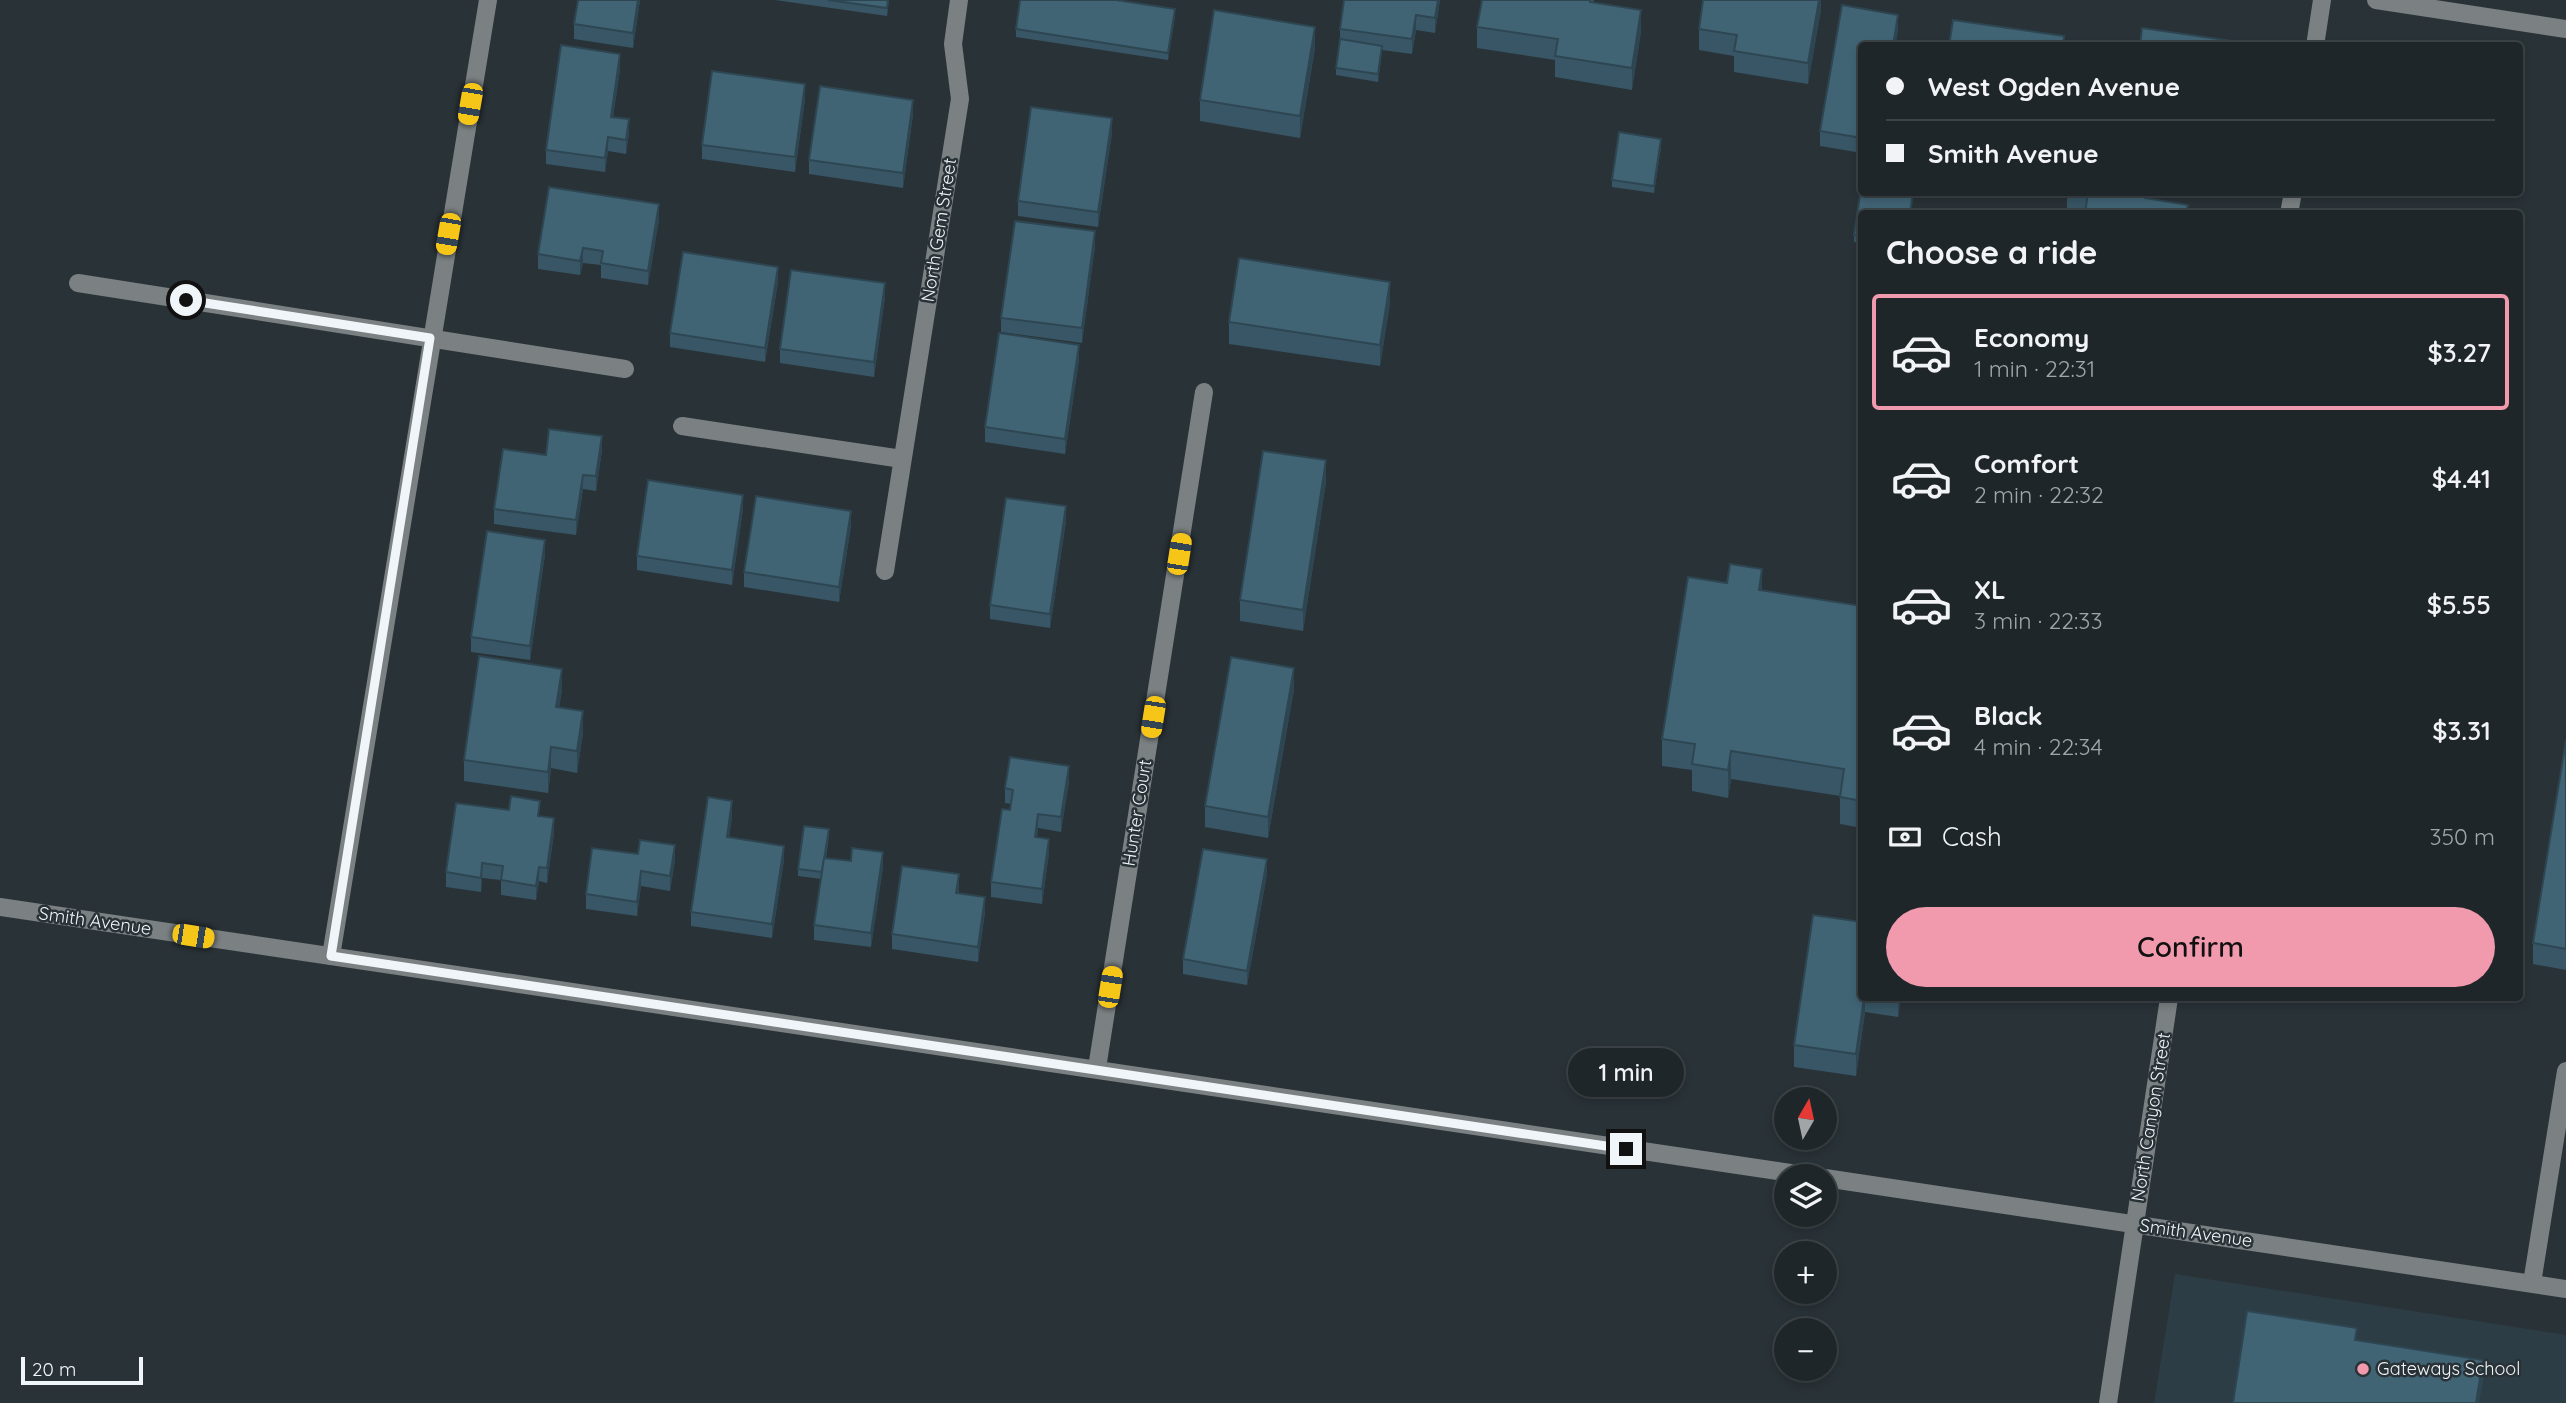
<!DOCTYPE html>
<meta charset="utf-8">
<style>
body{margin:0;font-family:Quicksand,sans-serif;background:#2c3235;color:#f1f3f6;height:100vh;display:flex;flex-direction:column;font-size:26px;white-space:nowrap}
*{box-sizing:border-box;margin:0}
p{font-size:23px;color:#a1a5a8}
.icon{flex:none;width:38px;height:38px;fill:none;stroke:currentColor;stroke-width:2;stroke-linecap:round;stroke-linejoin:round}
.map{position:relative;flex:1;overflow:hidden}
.panel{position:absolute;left:1858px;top:210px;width:665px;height:791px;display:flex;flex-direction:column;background:#1f2629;border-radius:7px;box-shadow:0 4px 10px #0003,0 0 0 2px #3c4346}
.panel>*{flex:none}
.top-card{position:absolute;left:1858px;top:42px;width:665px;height:154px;border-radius:7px;box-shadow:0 4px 10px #0003,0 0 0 2px #3c4346;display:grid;align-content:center;height:154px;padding:0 28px;background:#1f2629}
.needle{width:46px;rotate:9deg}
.buttons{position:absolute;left:1774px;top:1087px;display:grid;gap:14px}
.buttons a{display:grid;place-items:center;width:63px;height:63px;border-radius:50%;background:#1f2629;box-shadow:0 4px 10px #0003,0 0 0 2px #3c4346;font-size:35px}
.scale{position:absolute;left:21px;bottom:18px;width:122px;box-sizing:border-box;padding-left:7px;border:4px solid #eff5f8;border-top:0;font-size:19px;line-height:24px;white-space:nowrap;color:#eff5f8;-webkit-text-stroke:5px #293237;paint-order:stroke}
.end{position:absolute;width:32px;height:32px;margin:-16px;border:9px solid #eff5f8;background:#111;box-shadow:0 0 0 4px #111}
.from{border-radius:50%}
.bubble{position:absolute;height:49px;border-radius:24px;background:#1f2629;box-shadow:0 4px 10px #0003,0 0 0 2px #3c4346;font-size:23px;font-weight:600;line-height:49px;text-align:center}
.car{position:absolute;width:21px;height:42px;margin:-21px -10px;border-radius:9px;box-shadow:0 0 5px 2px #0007;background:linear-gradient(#f5c518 24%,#345 0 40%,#f5c518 0 76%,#345 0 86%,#f5c518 0)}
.top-card b{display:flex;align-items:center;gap:24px;height:66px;font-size:26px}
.top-card b+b{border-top:2px solid #3c4346}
.top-card i{width:18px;height:18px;background:#f1f3f6}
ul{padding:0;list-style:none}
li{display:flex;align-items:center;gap:21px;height:116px;margin:0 14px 10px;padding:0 14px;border:4px solid transparent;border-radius:7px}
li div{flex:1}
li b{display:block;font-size:26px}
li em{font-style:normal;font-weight:600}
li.current{border-color:#f29aad}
li>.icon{width:63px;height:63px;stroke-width:1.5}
h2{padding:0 28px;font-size:32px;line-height:84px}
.pay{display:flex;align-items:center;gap:18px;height:77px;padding:0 28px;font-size:26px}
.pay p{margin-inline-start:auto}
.primary-button{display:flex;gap:14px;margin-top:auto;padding:14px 28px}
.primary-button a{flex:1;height:80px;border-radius:42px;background:#f29aad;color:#111;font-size:28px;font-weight:600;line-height:80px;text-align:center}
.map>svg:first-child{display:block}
.built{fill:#2d3d45}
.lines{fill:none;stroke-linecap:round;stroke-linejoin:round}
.minor{stroke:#7b8082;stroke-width:18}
.wall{fill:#385665}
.shaded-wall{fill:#2e4652}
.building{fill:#416475;stroke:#2e4652;stroke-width:2}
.route{stroke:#eff5f8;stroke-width:9}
.poi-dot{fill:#f29aad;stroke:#293237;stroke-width:2.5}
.labels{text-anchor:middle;stroke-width:5;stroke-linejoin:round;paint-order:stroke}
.street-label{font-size:18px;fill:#eff5f8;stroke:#293237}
.poi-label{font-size:18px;fill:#eff5f8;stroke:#293237;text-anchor:start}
</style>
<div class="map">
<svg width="2566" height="1403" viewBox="0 0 2566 1403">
<rect width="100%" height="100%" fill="#293237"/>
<polygon class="built" points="2175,1274 2566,1335 2566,1403 2154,1403"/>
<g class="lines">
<g class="minor">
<polyline points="2376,0 2566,29"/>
<polyline points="2315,46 2322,0"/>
<polyline points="2289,214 2293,192"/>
<polyline points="78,283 625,369"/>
<polyline points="682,426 902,459"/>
<polyline points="885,571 960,99 953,44 959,0"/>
<polyline points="0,907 1811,1176"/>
<polyline points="331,956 488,0"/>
<polyline points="1097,1068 1204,392"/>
<polyline points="1825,1178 2566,1289"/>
<polyline points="2532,1283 2566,1071"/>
<polyline points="2108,1403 2169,998"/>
</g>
</g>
<g class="wall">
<polygon points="578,0 640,0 633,48 574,39 574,24"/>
<polygon points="775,0 889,0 887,16"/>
<polygon points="1344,0 1440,0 1435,33 1416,30 1412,54 1382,50 1378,82 1336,75 1336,68 1340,42 1340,29"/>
<polygon points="1482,0 1594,0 1593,2 1641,31 1632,90 1555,77 1555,60 1477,48 1477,27"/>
<polygon points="1821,0 1821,9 1808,84 1734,72 1734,56 1699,50 1699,29"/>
<polygon points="1842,5 1898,15 1898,30 1895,46 1862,46 1862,153 1820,146 1820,131"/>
<polygon points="1175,16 1168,60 1016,37 1016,29"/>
<polygon points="1315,48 1300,138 1200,121 1200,100"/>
<polygon points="620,69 613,117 629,133 626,154 608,151 605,172 546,164 546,150"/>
<polygon points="805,99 795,172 702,159 702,145"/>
<polygon points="913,114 903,188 809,174 809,160"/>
<polygon points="1112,133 1098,227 1018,216 1018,201"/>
<polygon points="1661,147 1654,193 1612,187 1612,180"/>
<polygon points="2067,192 2149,192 2148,199 2188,214 2085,210 2067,208"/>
<polygon points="1862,214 1862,243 1854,242 1854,235"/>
<polygon points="659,219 648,285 601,278 601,265 583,263 580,275 538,269 538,254"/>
<polygon points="1095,246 1082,343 1001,332 1001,318"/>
<polygon points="778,282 765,362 670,347 670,333"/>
<polygon points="885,297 874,377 780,363 780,349"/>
<polygon points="1390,303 1380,366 1229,344 1229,322"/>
<polygon points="1079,360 1065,454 985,442 985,427"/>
<polygon points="602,450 596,491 583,489 576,535 494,524 494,509 546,455"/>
<polygon points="1326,482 1303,631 1240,621 1240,600"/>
<polygon points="743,509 732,585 637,570 637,556"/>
<polygon points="1066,521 1050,628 990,619 990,605"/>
<polygon points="851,526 839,602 744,587 744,572"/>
<polygon points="545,554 530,660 471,652 471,637"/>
<polygon points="1762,590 1862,606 1862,828 1840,824 1840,796 1731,779 1728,798 1692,791 1692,770 1662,766 1662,739"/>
<polygon points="1294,689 1268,838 1205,827 1205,806"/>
<polygon points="562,690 559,708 583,733 577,773 551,768 548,793 464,781 464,760"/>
<polygon points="2566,740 2566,970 2533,964 2533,943"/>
<polygon points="1069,781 1061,832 1038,828 1037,837 1049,853 1042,904 991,897 991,882 1011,804 1005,803 1005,788"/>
<polygon points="540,816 554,833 547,883 539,881 536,900 501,895 501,880 482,878 481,892 446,887 446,872"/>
<polygon points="732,816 729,837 784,860 772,938 691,926 691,912"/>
<polygon points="829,836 826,858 883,867 871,947 814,940 814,925 821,879 798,876 798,869"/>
<polygon points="592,848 675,860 670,891 641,886 637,916 586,909 586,894"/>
<polygon points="1267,874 1247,985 1183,974 1183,959"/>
<polygon points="959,889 959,893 985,912 978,962 892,949 892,934"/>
<polygon points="1862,998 1901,998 1898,1017 1865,1012 1856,1076 1794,1067 1794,1045"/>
</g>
<g class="shaded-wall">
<polygon points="638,0 640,0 633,48 633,33"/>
<polygon points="1438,0 1440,0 1435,33 1435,18"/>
<polygon points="1819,0 1821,0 1821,9 1808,84 1808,63"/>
<polygon points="1175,9 1175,16 1168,60 1168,53"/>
<polygon points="1641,10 1641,31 1632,90 1632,68"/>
<polygon points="1416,15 1416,30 1412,54 1412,39"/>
<polygon points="1898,15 1898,30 1895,46 1893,46"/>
<polygon points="1315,27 1315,48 1300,138 1300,116"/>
<polygon points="1382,46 1382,53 1378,82 1378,74"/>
<polygon points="620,54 620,69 611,131 611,117"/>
<polygon points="805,84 805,99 795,172 795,157"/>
<polygon points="913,100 913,114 903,188 903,173"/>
<polygon points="1112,118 1112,133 1098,227 1098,212"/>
<polygon points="629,119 629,133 626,154 626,140"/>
<polygon points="608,137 608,151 605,172 605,158"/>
<polygon points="1661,139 1661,147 1654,193 1654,186"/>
<polygon points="659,204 659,219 648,285 648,271"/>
<polygon points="1095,231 1095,246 1082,343 1082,328"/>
<polygon points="583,248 583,263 580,275 580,261"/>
<polygon points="778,267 778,282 765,362 765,348"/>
<polygon points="1390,282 1390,303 1380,366 1380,345"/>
<polygon points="885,283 885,297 874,377 874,362"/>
<polygon points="1079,345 1079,360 1065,454 1065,439"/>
<polygon points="602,436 602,450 596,491 596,476"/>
<polygon points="1326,460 1326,482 1303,631 1303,610"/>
<polygon points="583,475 583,489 576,535 576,520"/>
<polygon points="743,495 743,509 732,585 732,570"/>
<polygon points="1066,506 1066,521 1050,628 1050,614"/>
<polygon points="851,511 851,526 839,602 839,587"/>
<polygon points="545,540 545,554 530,660 530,646"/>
<polygon points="1762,569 1762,596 1759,590"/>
<polygon points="1294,668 1294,689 1268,838 1268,817"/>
<polygon points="562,669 562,690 556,728 556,707"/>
<polygon points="583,711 583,733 577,773 577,751"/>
<polygon points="551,747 551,768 548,793 548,772"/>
<polygon points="1731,751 1731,779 1728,798 1728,770"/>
<polygon points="1069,766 1069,781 1061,832 1061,817"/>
<polygon points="732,801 732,816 727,851 727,837"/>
<polygon points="1038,814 1038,828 1035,851 1035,837"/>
<polygon points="554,818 554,833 547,883 547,868"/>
<polygon points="1049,839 1049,853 1042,904 1042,889"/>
<polygon points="675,845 675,860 670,891 670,876"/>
<polygon points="784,846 784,860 772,938 772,924"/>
<polygon points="883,852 883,867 871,947 871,933"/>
<polygon points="1267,859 1267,874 1247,985 1247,971"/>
<polygon points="482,863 482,878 481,892 481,878"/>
<polygon points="539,867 539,881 536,900 536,886"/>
<polygon points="641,871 641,886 637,916 637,902"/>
<polygon points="959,874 959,889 956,908 956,893"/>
<polygon points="985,897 985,912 978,962 978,947"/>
<polygon points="1864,998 1865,998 1865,1012 1856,1076 1856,1054"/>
<polygon points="1898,998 1901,998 1898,1017"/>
<polygon points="2483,1360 2483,1381 2479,1403 2476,1403"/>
</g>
<g class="building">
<polygon points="578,0 638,0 633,33 574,24"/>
<polygon points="828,0 888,0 887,8"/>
<polygon points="1020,0 1116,0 1175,9 1168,53 1016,29"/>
<polygon points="1344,0 1438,0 1435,18 1416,15 1412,39 1340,29"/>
<polygon points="1482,0 1590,0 1590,2 1641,10 1632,68 1555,56 1558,39 1477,27"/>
<polygon points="1703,0 1819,0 1808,63 1734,51 1737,35 1699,29"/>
<polygon points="1842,5 1898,15 1893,46 1862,46 1862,138 1820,131"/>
<polygon points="1214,10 1315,27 1300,116 1200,100"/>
<polygon points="1953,20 2064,36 2063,46 1949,46"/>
<polygon points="2142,28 2239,42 2238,46 2140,46"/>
<polygon points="1340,39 1382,46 1378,74 1336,68"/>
<polygon points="561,45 620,54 611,117 629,119 626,140 608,137 605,158 546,150"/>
<polygon points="712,71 805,84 795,157 702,145"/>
<polygon points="820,86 913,100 903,173 809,160"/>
<polygon points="1031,107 1112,118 1098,212 1018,201"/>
<polygon points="1619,132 1661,139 1654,186 1612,180"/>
<polygon points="1862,182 1862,192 1913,192 1910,214 1862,214 1862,236 1854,235"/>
<polygon points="549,187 659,204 648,271 601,263 603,251 583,248 580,261 538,254"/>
<polygon points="2088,192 2146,192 2145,198 2188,205 2186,214 2085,214"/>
<polygon points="1015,221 1095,231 1082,328 1001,318"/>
<polygon points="683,252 778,267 765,348 670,333"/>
<polygon points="1239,258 1390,282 1380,345 1229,322"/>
<polygon points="791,270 885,283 874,362 780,349"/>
<polygon points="999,333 1079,345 1065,439 985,427"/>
<polygon points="549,429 602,436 596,476 583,475 576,520 494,509 503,449 546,455"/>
<polygon points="1263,451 1326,460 1303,610 1240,600"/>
<polygon points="648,480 743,495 732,570 637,556"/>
<polygon points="756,496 851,511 839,587 744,572"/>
<polygon points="1006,498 1066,506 1050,614 990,605"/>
<polygon points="487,531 545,540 530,646 471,637"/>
<polygon points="1730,564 1762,569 1759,590 1862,606 1862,801 1840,797 1844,769 1731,751 1728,770 1692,764 1695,744 1662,739 1688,577 1727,583"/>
<polygon points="479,656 562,669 556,707 583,711 577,751 551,747 548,772 464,760"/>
<polygon points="1231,657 1294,668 1268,817 1205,806"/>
<polygon points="2566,740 2566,949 2533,943"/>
<polygon points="1010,757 1069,766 1061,817 1038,814 1035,837 1049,839 1042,889 991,882 1002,809 1010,810 1013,790 1005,788"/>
<polygon points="511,796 540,801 538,816 554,818 547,868 539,867 536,886 501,880 503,866 482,863 481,878 446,872 456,803 509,810"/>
<polygon points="708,797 732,801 727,837 784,846 772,924 691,912"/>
<polygon points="804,826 829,829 822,872 798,869"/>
<polygon points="640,840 675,845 670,876 641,871 637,902 586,894 592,848 638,854"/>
<polygon points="852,848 883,852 871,933 814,925 824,858 851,861"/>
<polygon points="1203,849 1267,859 1247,971 1183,959"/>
<polygon points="902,866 959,874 956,893 985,897 978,947 892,934"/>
<polygon points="1813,915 1862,922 1862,998 1864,998 1856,1054 1794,1045"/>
<polygon points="2247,1311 2357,1328 2355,1340 2483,1360 2476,1403 2233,1403"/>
</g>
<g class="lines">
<polyline class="route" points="186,300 430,338 331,956 1626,1149"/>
</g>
<circle class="poi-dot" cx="2363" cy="1369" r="7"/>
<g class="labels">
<g class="street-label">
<text transform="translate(939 230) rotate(-81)" y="6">North Gem Street</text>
<text transform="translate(1137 813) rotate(-81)" y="6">Hunter Court</text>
<text transform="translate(95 921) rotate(8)" y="6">Smith Avenue</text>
<text transform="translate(2151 1117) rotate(-81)" y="6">North Canyon Street</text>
<text transform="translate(2196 1233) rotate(8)" y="6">Smith Avenue</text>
</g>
<g class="poi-label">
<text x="2377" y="1375">Gateways School</text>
</g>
</g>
</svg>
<div class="buttons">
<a><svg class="needle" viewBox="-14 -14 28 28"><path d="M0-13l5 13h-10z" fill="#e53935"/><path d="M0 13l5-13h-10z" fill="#a1a5a8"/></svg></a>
<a><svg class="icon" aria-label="layers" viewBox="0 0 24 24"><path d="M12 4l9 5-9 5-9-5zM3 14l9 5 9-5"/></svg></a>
<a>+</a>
<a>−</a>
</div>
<div class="scale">20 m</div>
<i class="end from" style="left:186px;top:300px"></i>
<i class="end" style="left:1626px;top:1149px"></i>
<div class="bubble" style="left:1568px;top:1048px;width:116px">1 min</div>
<i class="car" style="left:470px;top:104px;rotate:190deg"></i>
<i class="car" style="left:448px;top:234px;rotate:190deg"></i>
<i class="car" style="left:1179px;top:554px;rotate:9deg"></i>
<i class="car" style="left:1153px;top:717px;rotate:189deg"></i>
<i class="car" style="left:193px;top:936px;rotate:99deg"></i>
<i class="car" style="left:1110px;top:987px;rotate:9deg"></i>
<div class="top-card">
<b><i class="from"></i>West Ogden Avenue</b>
<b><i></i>Smith Avenue</b>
</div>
<section class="panel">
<h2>Choose a ride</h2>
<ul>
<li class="current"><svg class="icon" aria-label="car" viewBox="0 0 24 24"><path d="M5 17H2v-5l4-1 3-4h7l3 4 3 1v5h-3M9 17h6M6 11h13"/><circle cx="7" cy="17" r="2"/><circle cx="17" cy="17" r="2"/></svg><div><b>Economy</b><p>1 min · 22:31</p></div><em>$3.27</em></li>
<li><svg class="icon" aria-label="car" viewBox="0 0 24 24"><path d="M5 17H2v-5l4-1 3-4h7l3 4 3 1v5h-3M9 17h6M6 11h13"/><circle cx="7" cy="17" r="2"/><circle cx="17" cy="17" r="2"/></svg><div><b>Comfort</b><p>2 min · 22:32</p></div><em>$4.41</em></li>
<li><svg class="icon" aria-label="car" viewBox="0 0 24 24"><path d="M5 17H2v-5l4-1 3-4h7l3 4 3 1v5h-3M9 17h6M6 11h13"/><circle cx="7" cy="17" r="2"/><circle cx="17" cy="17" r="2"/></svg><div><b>XL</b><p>3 min · 22:33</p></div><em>$5.55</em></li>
<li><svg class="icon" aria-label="car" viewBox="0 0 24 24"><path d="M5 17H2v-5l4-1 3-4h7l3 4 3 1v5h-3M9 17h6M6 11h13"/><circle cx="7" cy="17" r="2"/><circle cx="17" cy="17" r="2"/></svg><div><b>Black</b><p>4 min · 22:34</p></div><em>$3.31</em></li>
</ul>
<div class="pay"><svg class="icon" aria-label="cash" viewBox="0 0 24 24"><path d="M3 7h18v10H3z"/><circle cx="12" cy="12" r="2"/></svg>Cash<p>350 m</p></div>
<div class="primary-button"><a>Confirm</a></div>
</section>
</div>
